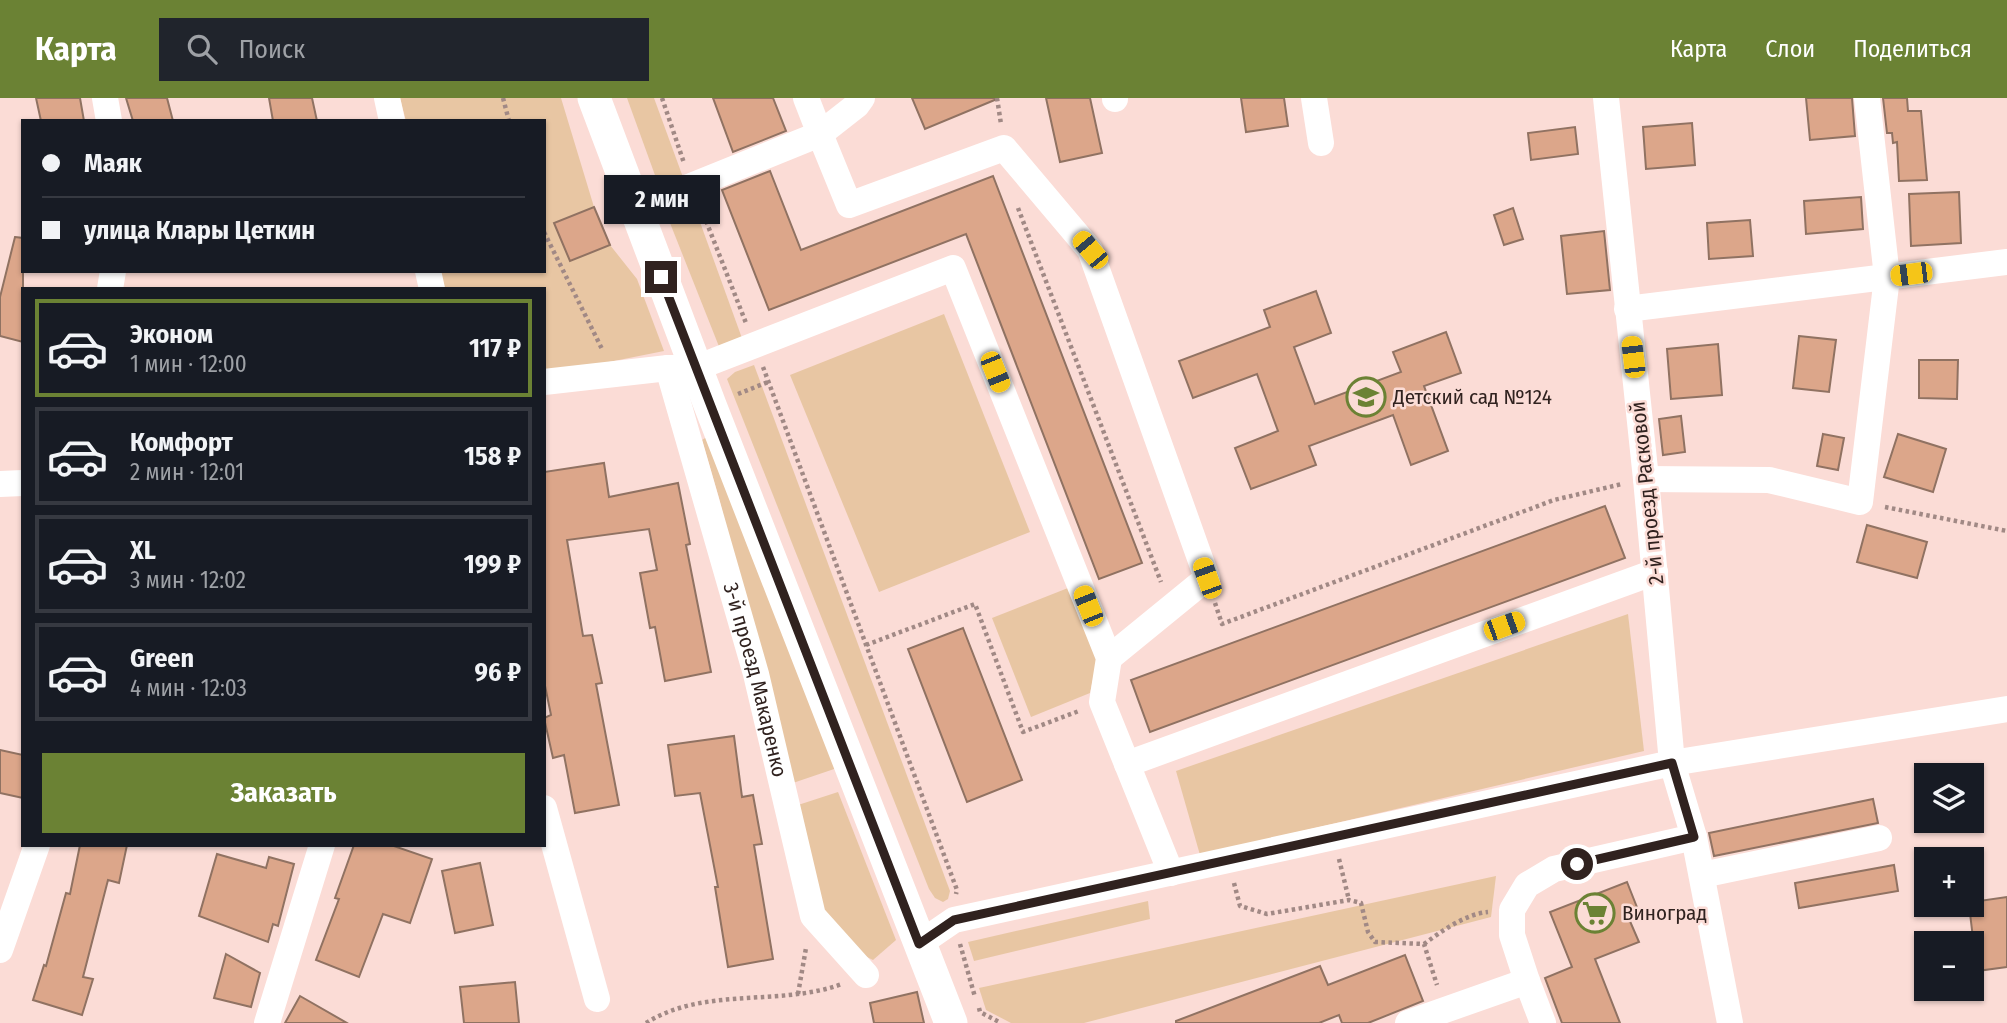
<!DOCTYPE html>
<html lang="ru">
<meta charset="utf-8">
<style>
body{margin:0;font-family:"Fira Sans Condensed",sans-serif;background:#20242c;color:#f1f3f6;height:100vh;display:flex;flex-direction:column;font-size:26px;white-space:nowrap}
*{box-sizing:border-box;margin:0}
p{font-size:23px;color:#9ea1a6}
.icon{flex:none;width:38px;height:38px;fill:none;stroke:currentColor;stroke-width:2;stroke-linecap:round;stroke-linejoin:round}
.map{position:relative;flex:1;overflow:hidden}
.sheet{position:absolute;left:21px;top:189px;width:525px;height:560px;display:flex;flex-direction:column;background:#171b24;border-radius:0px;box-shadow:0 2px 5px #0004}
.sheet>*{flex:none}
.top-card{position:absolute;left:21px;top:21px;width:525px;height:154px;border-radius:0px;box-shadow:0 2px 5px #0004;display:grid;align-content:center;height:154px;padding:0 21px;background:#171b24}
.controls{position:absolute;left:1914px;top:665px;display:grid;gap:14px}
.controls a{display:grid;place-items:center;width:70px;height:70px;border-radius:0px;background:#171b24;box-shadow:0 2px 5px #0004;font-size:35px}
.end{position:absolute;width:32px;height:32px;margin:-16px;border:9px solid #30221f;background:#fff;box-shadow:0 0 0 4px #fff}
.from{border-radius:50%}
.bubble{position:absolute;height:49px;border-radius:0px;background:#171b24;box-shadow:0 2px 5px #0004;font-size:23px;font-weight:700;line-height:49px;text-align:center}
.car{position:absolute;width:21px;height:42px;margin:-21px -10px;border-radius:9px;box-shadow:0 0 5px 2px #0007;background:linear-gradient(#f5c518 24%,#345 0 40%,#f5c518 0 76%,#345 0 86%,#f5c518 0)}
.top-card b{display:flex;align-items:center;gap:24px;height:66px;font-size:26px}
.top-card b+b{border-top:2px solid #363941}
.top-card i{width:18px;height:18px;background:#f1f3f6}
ul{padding:12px 0 0;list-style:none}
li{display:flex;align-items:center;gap:21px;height:98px;margin:0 14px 10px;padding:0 7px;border:4px solid #363941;border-radius:0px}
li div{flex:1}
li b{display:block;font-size:26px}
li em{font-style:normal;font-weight:700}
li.active{border-color:#6b8234}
li>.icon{width:63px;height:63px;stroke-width:1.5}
.primary-button{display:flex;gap:14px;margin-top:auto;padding:14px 21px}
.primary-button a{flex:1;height:80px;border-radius:0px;background:#6b8234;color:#fff;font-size:28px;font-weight:700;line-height:80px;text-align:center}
header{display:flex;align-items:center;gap:42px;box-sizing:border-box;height:98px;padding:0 35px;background:#6b8234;color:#fff}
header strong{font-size:33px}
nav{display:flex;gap:38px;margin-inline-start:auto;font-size:24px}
.search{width:490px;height:63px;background:#20242c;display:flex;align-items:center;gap:18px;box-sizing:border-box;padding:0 24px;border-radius:0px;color:#9ea1a6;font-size:26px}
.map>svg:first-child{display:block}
.green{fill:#e8c6a3}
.building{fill:#dca68a;stroke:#907262;stroke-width:2}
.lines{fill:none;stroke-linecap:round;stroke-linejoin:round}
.path{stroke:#a18985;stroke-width:4.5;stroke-dasharray:3.5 3.5;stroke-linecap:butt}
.minor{stroke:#fff;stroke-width:26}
.major{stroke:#fff;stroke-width:33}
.route{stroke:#30221f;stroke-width:9}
.labels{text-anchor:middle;stroke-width:5;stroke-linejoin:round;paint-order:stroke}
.poi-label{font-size:21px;fill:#30221f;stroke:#fbdcd6;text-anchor:start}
.street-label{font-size:21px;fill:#30221f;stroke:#fbdcd6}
</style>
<header>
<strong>Карта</strong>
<div class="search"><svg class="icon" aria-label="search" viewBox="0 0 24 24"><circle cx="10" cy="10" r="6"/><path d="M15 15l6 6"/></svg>Поиск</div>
<nav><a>Карта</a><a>Слои</a><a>Поделиться</a></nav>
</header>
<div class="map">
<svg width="2007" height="925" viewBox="0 0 2007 925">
<rect width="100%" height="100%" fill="#fbdcd6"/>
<g class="green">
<polygon points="400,0 561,0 594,109 610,147 637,181 664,253 544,277 544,191 445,191 440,173 544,173 544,23 406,23"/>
<polygon points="627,0 654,0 684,82 660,91"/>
<polygon points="696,113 743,243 720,251 670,125"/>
<polygon points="944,216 1030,434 879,494 790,277"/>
<polygon points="754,267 950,793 948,801 943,804 935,800 929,791 727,281 735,274"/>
<polygon points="710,337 840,669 790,686 719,400 702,342"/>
<polygon points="1068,490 1097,563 1090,595 1031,619 992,520"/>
<polygon points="1628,516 1644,653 1200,757 1176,673"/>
<polygon points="838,694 896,842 873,862 855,853 820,815 795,708"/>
<polygon points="1496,778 1491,819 1084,925 1011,925 986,912 979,890"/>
<polygon points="1148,803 1150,821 974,863 968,844"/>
</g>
<g class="building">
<polygon points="36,0 80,0 84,23 41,23"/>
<polygon points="126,0 167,0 173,23 133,23"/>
<polygon points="269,0 312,0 317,23 273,23"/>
<polygon points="713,0 773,0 786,33 733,54"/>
<polygon points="912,0 997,0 997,1 925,31"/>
<polygon points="1046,0 1090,0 1102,55 1060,64"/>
<polygon points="1241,0 1284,0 1288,28 1246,34"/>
<polygon points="1806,0 1852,0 1855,38 1810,42"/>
<polygon points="1883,0 1907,0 1908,13 1921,13 1927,82 1899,83 1897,44 1893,45 1892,35 1887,35"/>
<polygon points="1692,25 1695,67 1646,71 1643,29"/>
<polygon points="1575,29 1578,56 1531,62 1528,35"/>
<polygon points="770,73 801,152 993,78 1142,465 1099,481 966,136 769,212 722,92"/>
<polygon points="1959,94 1961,145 1911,148 1909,96"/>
<polygon points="1861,99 1863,131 1806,136 1804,103"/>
<polygon points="594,109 610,147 570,163 554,125"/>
<polygon points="1513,110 1523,141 1504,147 1494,117"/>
<polygon points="1750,122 1753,158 1709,161 1707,125"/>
<polygon points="1604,133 1610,192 1567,196 1561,138"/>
<polygon points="15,139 23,140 23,244 0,238 0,199"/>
<polygon points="1316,193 1331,235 1294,249 1315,306 1401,274 1393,254 1446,234 1461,275 1424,288 1448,353 1411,367 1393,317 1309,348 1316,367 1251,391 1235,350 1278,333 1257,276 1193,300 1179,263 1270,229 1264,212"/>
<polygon points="1799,238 1836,242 1829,294 1793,290"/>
<polygon points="1718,246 1722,297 1671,301 1667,251"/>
<polygon points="1919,262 1958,262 1957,301 1919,300"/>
<polygon points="1681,318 1685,354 1663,357 1659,321"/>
<polygon points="1823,336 1844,340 1838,372 1817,368"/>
<polygon points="1898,336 1946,351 1933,394 1884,379"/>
<polygon points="604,365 609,399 678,385 690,446 686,447 711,574 665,583 655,529 650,530 640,475 657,472 649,431 567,442 583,538 592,537 602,585 596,586 619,707 575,715 564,657 553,660 544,620 551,617 544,583 544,374"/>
<polygon points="1605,408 1625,460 1150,634 1131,582"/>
<polygon points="1867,427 1927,444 1917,480 1857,464"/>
<polygon points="963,530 1022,682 967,704 908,551"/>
<polygon points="734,638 742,699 753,697 762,746 754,747 773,861 728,869 715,789 718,789 700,695 675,698 668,647"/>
<polygon points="0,652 23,657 23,700 0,695"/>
<polygon points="1873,701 1878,725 1714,758 1709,735"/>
<polygon points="80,747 127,747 119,785 108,782 83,879 93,881 82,917 33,902 44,867 46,868 66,795 70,796"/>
<polygon points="354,747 391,747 432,761 410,825 383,816 359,879 316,862 339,801 335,800"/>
<polygon points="217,756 266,770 269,759 294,766 278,828 273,826 268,844 199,818"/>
<polygon points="480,765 493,827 455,835 442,773"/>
<polygon points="1894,767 1898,793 1799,810 1795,785"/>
<polygon points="1627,784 1640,817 1629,821 1639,844 1595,861 1620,925 1562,925 1545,880 1572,869 1550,814"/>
<polygon points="2007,799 2007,869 1977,873 1969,807 1972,807 1972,804"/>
<polygon points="226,856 260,875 251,909 214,900"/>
<polygon points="1405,857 1423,903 1368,925 1342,925 1339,917 1319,925 1176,925 1176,923 1320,868 1328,887"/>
<polygon points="515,884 519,925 464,925 460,889"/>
<polygon points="917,894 924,925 874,925 870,905"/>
<polygon points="300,898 347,925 285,925"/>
</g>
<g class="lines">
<g class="path">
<polyline points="503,0 509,23"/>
<polyline points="662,0 684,65"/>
<polyline points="997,0 1001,26"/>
<polyline points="701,110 746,225"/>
<polyline points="1018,110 1161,484"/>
<polyline points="544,134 603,253"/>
<polyline points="763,269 957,792 956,796"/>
<polyline points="738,296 768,284"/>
<polyline points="1885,409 2007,433"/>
<polyline points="1215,505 1222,526 1554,402 1622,386"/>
<polyline points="866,547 975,506 1023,634 1079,613"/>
<polyline points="1339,761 1349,802"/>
<polyline points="1234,785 1240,808 1267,816 1349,802 1361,805 1368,834 1375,844 1424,846 1437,887"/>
<polyline points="960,846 975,899"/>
<path d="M1424,846C1442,833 1465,816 1488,814"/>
<polyline points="798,896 806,850"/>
<polyline points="979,910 980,914 1001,925"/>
<path d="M646,925C705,888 779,909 842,886"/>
</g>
<g class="minor">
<polyline points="105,0 109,23"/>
<polyline points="387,0 392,23"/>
<polyline points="806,0 820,36 857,7 862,0"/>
<polyline points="1314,0 1321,45"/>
<polyline points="1115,1 1115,0"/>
<polyline points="634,111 820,36 849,107 1004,50 1090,152 1207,480 1109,560"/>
<polyline points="428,173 432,191"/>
<polyline points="110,191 113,173"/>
<polyline points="1627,211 2007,164"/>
<path id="s1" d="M668,270L756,576L813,818L866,877"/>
<polyline points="544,284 668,270 696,270 953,170 1109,560 1102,604 1171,775"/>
<polyline points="1646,381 1769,382 1860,404 1887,179 1867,0"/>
<polyline points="0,386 23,385"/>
<polyline points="1127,666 1655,474"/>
<polyline points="544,710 597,901"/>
<polyline points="1694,739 1730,925"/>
<polyline points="1702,777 1879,740"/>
<polyline points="919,846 954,822 1672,665 2007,611"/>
<polyline points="0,852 37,747"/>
<polyline points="1527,883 1543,925"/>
<polyline points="267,925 322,747"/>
<polyline points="1408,925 1527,883 1512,837 1512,812 1527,787 1554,771 1694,739 1672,665 1646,381 1606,0"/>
</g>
<polyline class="major" points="594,0 710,307 951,925"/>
</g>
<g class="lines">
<polyline class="route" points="661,179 919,846 954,822 1672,665 1694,739 1577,766"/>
</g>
<defs>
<g id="school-ring" transform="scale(2.0125)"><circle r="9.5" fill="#fbdcd6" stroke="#6b8234" stroke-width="1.5"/><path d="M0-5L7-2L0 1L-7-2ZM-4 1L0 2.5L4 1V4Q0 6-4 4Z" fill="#6b8234"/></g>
<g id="supermarket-ring" transform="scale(2.0125)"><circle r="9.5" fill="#fbdcd6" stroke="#6b8234" stroke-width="1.5"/><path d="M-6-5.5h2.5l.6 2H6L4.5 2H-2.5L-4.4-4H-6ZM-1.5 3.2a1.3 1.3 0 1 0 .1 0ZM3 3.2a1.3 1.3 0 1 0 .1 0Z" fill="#6b8234"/></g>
</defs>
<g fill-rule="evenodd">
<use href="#school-ring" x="1366" y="299"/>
<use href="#supermarket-ring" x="1595" y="815"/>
</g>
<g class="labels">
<g class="poi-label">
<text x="1393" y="306">Детский сад №124</text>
<text x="1622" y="822">Виноград</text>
</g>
<g class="street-label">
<text transform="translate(1647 395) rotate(-96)" y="7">2-й проезд Расковой</text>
<text dy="7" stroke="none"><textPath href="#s1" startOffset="324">3-й проезд Макаренко</textPath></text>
</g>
</g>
</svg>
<div class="controls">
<a><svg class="icon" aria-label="layers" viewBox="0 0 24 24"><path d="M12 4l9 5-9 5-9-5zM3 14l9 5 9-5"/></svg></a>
<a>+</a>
<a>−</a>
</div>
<i class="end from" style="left:1577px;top:766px"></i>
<i class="end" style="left:661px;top:179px"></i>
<div class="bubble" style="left:604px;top:77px;width:116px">2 мин</div>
<i class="car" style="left:1090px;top:152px;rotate:320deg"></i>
<i class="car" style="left:1911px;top:176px;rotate:263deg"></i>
<i class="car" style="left:1633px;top:259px;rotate:353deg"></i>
<i class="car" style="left:995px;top:274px;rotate:158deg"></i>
<i class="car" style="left:1207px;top:480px;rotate:340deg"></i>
<i class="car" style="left:1088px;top:508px;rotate:338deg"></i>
<i class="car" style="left:1504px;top:528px;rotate:70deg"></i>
<div class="top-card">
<b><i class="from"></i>Маяк</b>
<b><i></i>улица Клары Цеткин</b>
</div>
<section class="sheet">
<ul>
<li class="active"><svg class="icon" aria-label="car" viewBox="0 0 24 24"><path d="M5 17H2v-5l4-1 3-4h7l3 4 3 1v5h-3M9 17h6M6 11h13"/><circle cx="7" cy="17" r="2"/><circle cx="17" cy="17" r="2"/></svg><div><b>Эконом</b><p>1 мин · 12:00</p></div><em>117 ₽</em></li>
<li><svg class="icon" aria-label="car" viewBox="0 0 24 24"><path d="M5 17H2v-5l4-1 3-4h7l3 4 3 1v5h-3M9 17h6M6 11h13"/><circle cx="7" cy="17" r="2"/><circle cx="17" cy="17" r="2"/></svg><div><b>Комфорт</b><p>2 мин · 12:01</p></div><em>158 ₽</em></li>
<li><svg class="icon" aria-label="car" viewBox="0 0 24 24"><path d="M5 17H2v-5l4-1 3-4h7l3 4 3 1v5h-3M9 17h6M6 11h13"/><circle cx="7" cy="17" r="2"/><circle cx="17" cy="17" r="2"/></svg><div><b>XL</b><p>3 мин · 12:02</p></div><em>199 ₽</em></li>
<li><svg class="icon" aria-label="car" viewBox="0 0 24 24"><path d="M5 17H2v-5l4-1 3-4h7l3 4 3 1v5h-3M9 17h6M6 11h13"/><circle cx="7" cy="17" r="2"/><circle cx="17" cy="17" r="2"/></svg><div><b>Green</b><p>4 мин · 12:03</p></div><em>96 ₽</em></li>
</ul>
<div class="primary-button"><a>Заказать</a></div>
</section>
</div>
